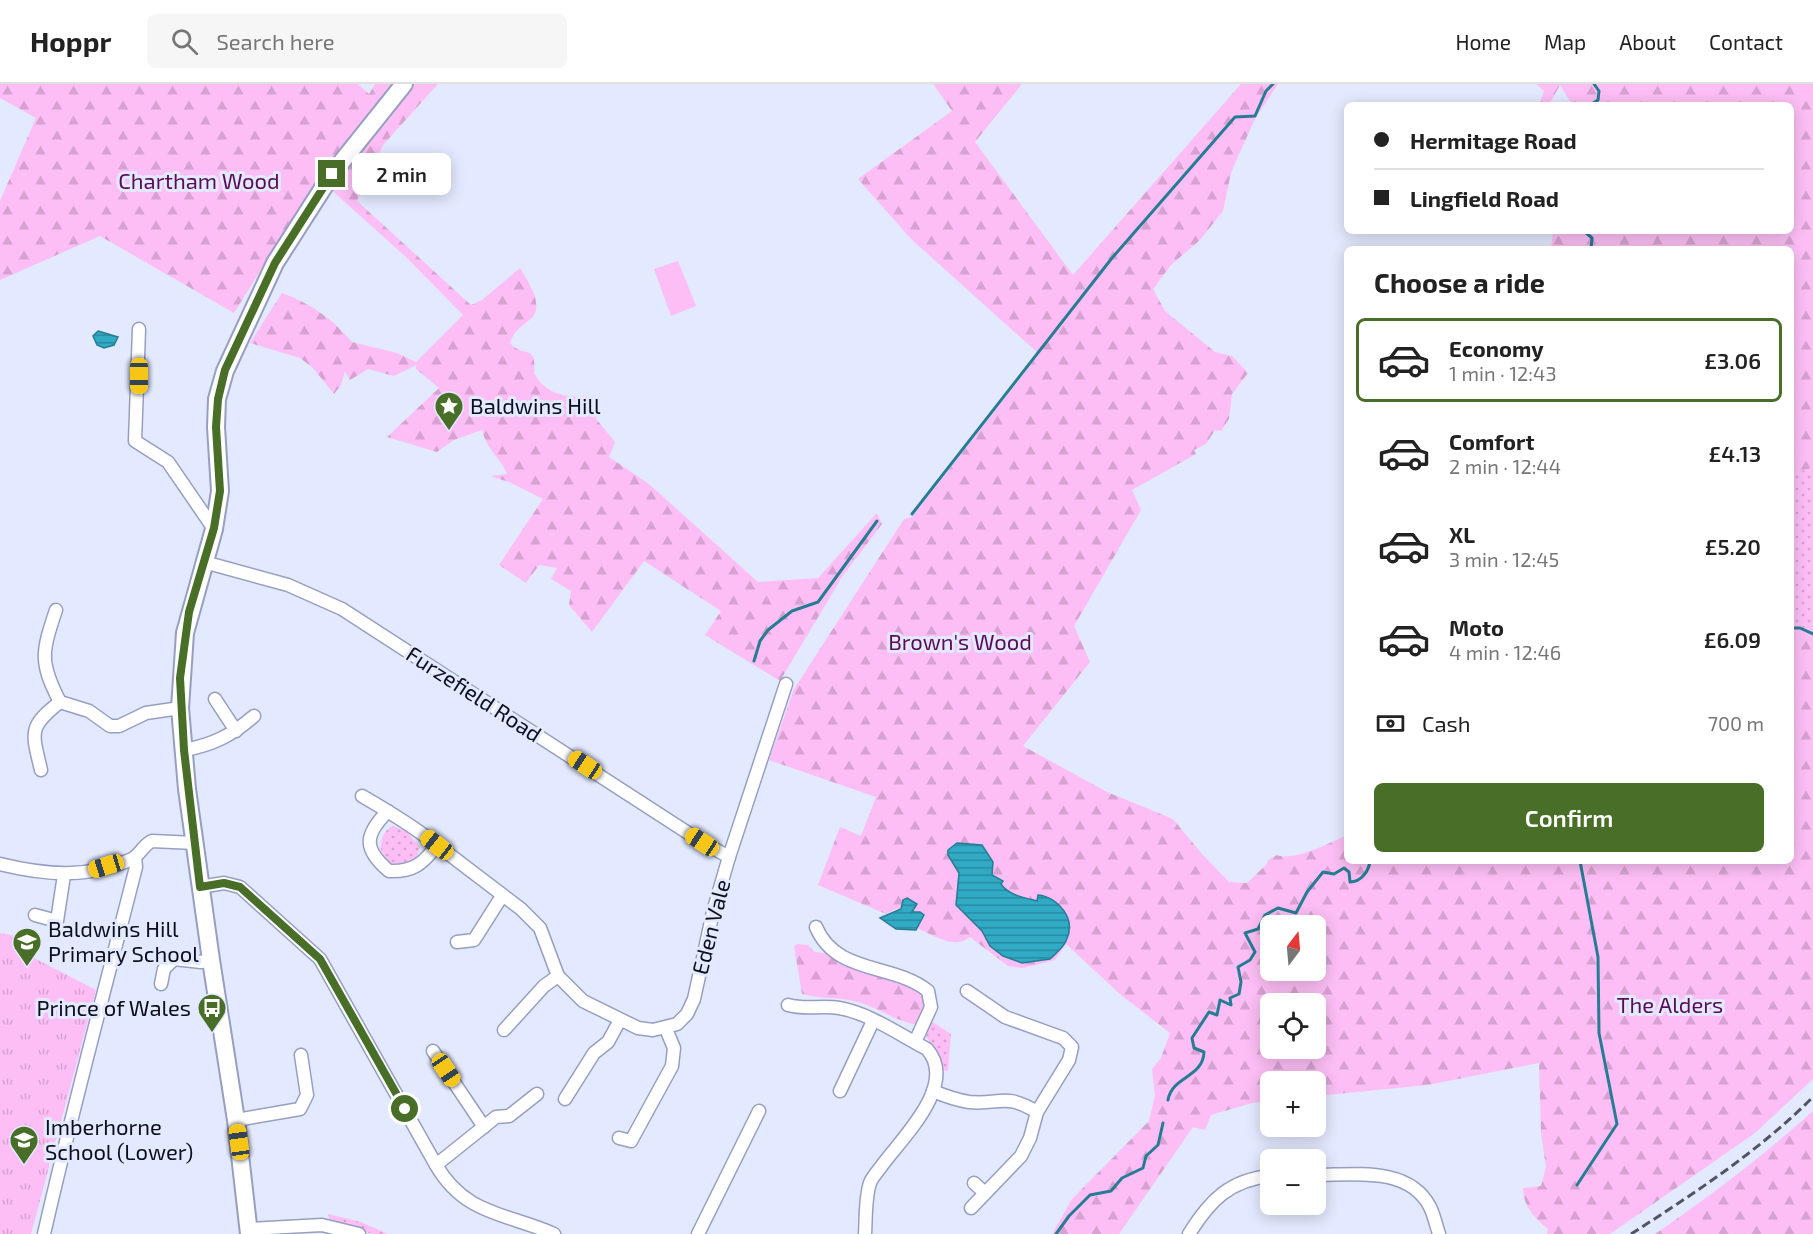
<!DOCTYPE html>
<meta charset="utf-8">
<style>
body{margin:0;font-family:"Exo 2",sans-serif;background:#f6f6f6;color:#222;height:100vh;display:flex;flex-direction:column;font-size:22px;white-space:nowrap}
*{box-sizing:border-box;margin:0}
p{font-size:20px;color:#767676}
.icon{flex:none;width:33px;height:33px;fill:none;stroke:currentColor;stroke-width:2;stroke-linecap:round;stroke-linejoin:round}
.map{position:relative;flex:1;overflow:hidden}
.sheet{position:absolute;left:1344px;top:162px;width:450px;height:618px;display:flex;flex-direction:column;background:#fff;border-radius:9px;box-shadow:0 3px 15px #0003}
.sheet>*{flex:none}
.guide{position:absolute;left:1344px;top:18px;width:450px;height:132px;border-radius:9px;box-shadow:0 3px 15px #0003;display:grid;align-content:center;height:132px;padding:0 30px;background:#fff}
.needle{width:39px;rotate:16deg}
.controls{position:absolute;left:1260px;top:831px;display:grid;gap:12px}
.controls a{display:grid;place-items:center;width:66px;height:66px;border-radius:9px;background:#fff;box-shadow:0 3px 15px #0003;font-size:30px}
.end{position:absolute;width:27px;height:27px;margin:-14px;border:8px solid #496e28;background:#fff;box-shadow:0 0 0 3px #fff}
.from{border-radius:50%}
.bubble{position:absolute;height:42px;border-radius:9px;background:#fff;box-shadow:0 3px 15px #0003;font-size:20px;font-weight:600;line-height:42px;text-align:center}
.car{position:absolute;width:18px;height:36px;margin:-18px -9px;border-radius:8px;box-shadow:0 0 4px 2px #0007;background:linear-gradient(#f5c518 24%,#345 0 40%,#f5c518 0 76%,#345 0 86%,#f5c518 0)}
.guide b{display:flex;align-items:center;gap:21px;height:57px;font-size:22px}
.guide b+b{border-top:2px solid #e0e0e0}
.guide i{width:15px;height:15px;background:#222}
ul{padding:0;list-style:none}
li{display:flex;align-items:center;gap:18px;height:84px;margin:0 12px 9px;padding:0 18px;border:3px solid transparent;border-radius:9px}
li div{flex:1}
li b{display:block;font-size:22px}
li em{font-style:normal;font-weight:600}
li.current{border-color:#496e28}
li>.icon{width:54px;height:54px;stroke-width:1.5}
h2{padding:0 30px;font-size:27px;line-height:72px}
.pay{display:flex;align-items:center;gap:15px;height:66px;padding:0 30px;font-size:22px}
.pay p{margin-inline-start:auto}
.cta{display:flex;gap:12px;margin-top:auto;padding:12px 30px}
.cta a{flex:1;height:69px;border-radius:9px;background:#496e28;color:#fff;font-size:24px;font-weight:600;line-height:69px;text-align:center}
header{display:flex;align-items:center;gap:36px;box-sizing:border-box;height:84px;padding:0 30px;background:#fff;border-bottom:2px solid #e0e0e0}
header strong{font-size:28px}
nav{display:flex;gap:33px;margin-inline-start:auto;font-size:21px}
.search{width:420px;height:54px;background:#f6f6f6;display:flex;align-items:center;gap:15px;box-sizing:border-box;padding:0 21px;border-radius:9px;color:#767676;font-size:22px}
.map>svg:first-child{display:block}
.grass{fill:url(#grass-dots)}
.forest{fill:url(#forest-firs);fill-rule:evenodd}
.park{fill:url(#park-tufts)}
.pitch{fill:#fcbef5}
.water{fill:url(#water-rules);stroke:#267c93;stroke-width:1.5}
.lines{fill:none;stroke-linecap:round;stroke-linejoin:round}
.stream{stroke:#267c93;stroke-width:3}
.street-casing{stroke:#979fc1;stroke-width:15}
.secondary-casing{stroke:#979fc1;stroke-width:20}
.street{stroke:#fff;stroke-width:12}
.secondary{stroke:#fff;stroke-width:16}
.rail{stroke:#505463;stroke-width:3;stroke-dasharray:9 4.5;stroke-linecap:butt}
.route{stroke:#496e28;stroke-width:8}
.labels{text-anchor:middle;stroke-width:6;stroke-linejoin:round;paint-order:stroke}
.park-label{font-size:22px;fill:#5b0b58;stroke:#e3e9fe}
.poi-label{font-size:22px;fill:#0c0f1b;stroke:#e3e9fe;text-anchor:start}
.street-label{font-size:22px;fill:#0c0f1b;stroke:#e3e9fe}
</style>
<header>
<strong>Hoppr</strong>
<div class="search"><svg class="icon" aria-label="search" viewBox="0 0 24 24"><circle cx="10" cy="10" r="6"/><path d="M15 15l6 6"/></svg>Search here</div>
<nav><a>Home</a><a>Map</a><a>About</a><a>Contact</a></nav>
</header>
<div class="map">
<svg width="1813" height="1150" viewBox="0 0 1813 1150">
<defs>
<pattern id="grass-dots" width="8" height="8" patternUnits="userSpaceOnUse" patternTransform="scale(1.5)"><rect width="8" height="8" fill="#fcbef5"/><path d="M2 2h.1M6 6h.1" fill="none" stroke="#d7a2d1" stroke-width="1.8" stroke-linecap="round"/></pattern>
<pattern id="forest-firs" width="22" height="20" patternUnits="userSpaceOnUse" patternTransform="scale(1.5)"><rect width="22" height="20" fill="#fcbef5"/><path d="M5 1l3.5 6h-7zM16 11l3.5 6h-7z" fill="#d7a2d1"/></pattern>
<pattern id="park-tufts" width="24" height="20" patternUnits="userSpaceOnUse" patternTransform="scale(1.5)"><rect width="24" height="20" fill="#fcbef5"/><path d="M3 7l-1-3M5 7V3M7 7l1-3M15 17l-1-3M17 17v-4M19 17l1-3" fill="none" stroke="#d7a2d1"/></pattern>
<pattern id="water-rules" width="6" height="5" patternUnits="userSpaceOnUse" patternTransform="scale(1.5)"><rect width="6" height="5" fill="#31aac6"/><path d="M0 2.5h6" fill="none" stroke="#2889a0"/></pattern>
</defs>
<rect width="100%" height="100%" fill="#e3e9fe"/>
<g class="grass">
<polygon points="1808,383 1813,383 1813,550 1791,538 1791,391"/>
<path d="M393,742L407,748L420,763L416,775L407,780L390,779L381,767C380,757 383,746 393,742Z"/>
<polygon points="931,937 951,950 948,987 943,986 939,970 926,953"/>
<polygon points="328,1130 361,1138 388,1150 372,1150 329,1135"/>
</g>
<g class="forest">
<path d="M0,0H358L369,10L375,0H438L383,61L357,117L471,221L482,216L520,184C529,199 547,224 528,237C520,244 513,248 510,259C524,275 537,259 534,289C546,311 565,313 588,313L592,318L597,336L615,358L609,373L649,400L758,498L818,494L877,429L882,440L842,493L780,597L705,551L721,527L644,477L592,548L569,521L571,507L551,495L557,484L539,481L526,499L499,481L543,415L509,398L490,392L507,390C500,372 488,369 482,346L454,356L437,368L387,353L439,304L416,285V281L394,292L368,285L350,296L345,287L341,301L334,310L313,284L300,274L250,259L282,209C310,219 333,235 352,258L397,269L416,278L463,231L407,174L318,94L234,229L100,152L0,196V117L36,34L0,14Z"/>
<path d="M933,0H1022L975,58L1073,191L1241,0H1278L1255,35L1239,70L1231,89L1223,127L1200,156L1171,181L1153,205L1165,227L1215,268L1232,272L1248,289L1232,310L1229,335L1221,347L1215,346L1206,360L1194,366L1196,370L1132,406L1141,426L1074,542L1090,578L1023,662L1107,708L1173,735L1202,770L1229,798L1247,799L1267,780L1268,776L1277,771C1294,778 1331,758 1347,751V777H1791V538L1813,550V995L1755,1049L1610,1150H1547L1548,1145C1534,1134 1523,1122 1523,1104L1541,1102L1546,1083L1541,1050L1539,979L1428,1001L1316,1012V998H1270V1017L1252,1019L1211,1031L1205,1046L1193,1043L1119,1150H1052L1072,1115L1149,1037L1155,1012L1152,985L1161,974L1170,949L1121,911L1066,860L1055,876L1023,884L1008,882L970,853C954,866 933,851 917,844L922,837L912,825H896L886,830L818,801L840,743L861,752L876,713L769,676L794,605L904,435L912,433L1039,270L911,155L858,95L952,27ZM1270,842H1316V886H1270ZM1270,920H1316V964H1270Z"/>
<polygon points="1536,0 1813,0 1813,383 1791,391 1791,165 1551,165 1553,147 1791,147 1791,21 1569,21 1571,19 1560,1 1549,21 1539,21 1544,7"/>
<path d="M797,860L808,861L815,868L824,869L857,885L914,900L928,916L920,941C898,939 879,924 858,918C839,913 820,915 802,910L794,862Z"/>
<path d="M1813,1027V1150H1655C1710,1112 1763,1072 1813,1027Z"/>
</g>
<polygon class="park" points="0,849 16,852 13,863 96,906 31,1150 0,1150"/>
<polygon class="pitch" points="678,177 696,222 671,232 654,185"/>
<g class="water">
<polygon points="98,247 118,253 114,261 104,264 97,261 93,252"/>
<path d="M957,759L982,761L993,778L992,791L1003,797L1001,800C1008,811 1025,814 1037,817L1038,811C1059,813 1077,836 1066,857C1063,864 1056,869 1050,875L1022,879L1003,872L990,862L982,847L956,821L959,789L948,771V766Z"/>
<polygon points="907,814 917,820 912,828 920,828 924,831 916,846 896,845 880,834 901,825 903,816"/>
</g>
<g class="lines">
<g class="stream">
<polyline points="1590,21 1598,16 1599,7 1594,0"/>
<polyline points="1584,147 1592,154 1591,165"/>
<polyline points="912,430 1112,174 1235,33 1255,32 1266,7 1273,0"/>
<polyline points="1791,544 1800,544 1813,550"/>
<polyline points="754,577 760,557 768,546 792,527 818,518 877,437"/>
<path d="M1168,1016C1172,992 1203,994 1204,968L1194,964L1192,954L1209,928L1217,931L1220,916L1231,921L1230,914L1239,910L1241,898L1238,883L1250,876L1255,868L1245,849L1258,845L1265,831L1278,824L1296,829L1307,808L1323,788L1334,790L1344,784L1349,788L1350,798C1361,798 1369,787 1370,777"/>
<polyline points="1577,1101 1617,1040 1599,949 1598,873 1580,777"/>
<polyline points="1056,1150 1069,1132 1090,1111 1111,1107 1122,1094 1143,1084 1146,1072 1158,1061 1163,1039"/>
</g>
<g class="street-casing">
<g id="street">
<polyline points="139,245 135,357 168,378 214,445"/>
<polyline points="204,478 288,501 342,525 702,758 729,773"/>
<path d="M56,526C42,568 39,578 60,618L89,627L110,642H119L146,629L180,624"/>
<polyline points="215,615 236,647"/>
<path d="M184,666C213,661 232,651 254,632"/>
<path d="M41,686C32,648 28,643 60,618"/>
<path d="M362,712C388,727 413,742 437,761C423,780 413,788 389,787C363,765 364,751 388,727"/>
<polyline points="437,761 521,825 540,844 558,892 583,917 638,944 653,946 677,940 687,930 694,915 713,828 729,773 786,600"/>
<path d="M0,780C45,791 88,795 132,775C140,771 143,761 152,757L195,759"/>
<path d="M200,803L224,799L240,803L320,875L436,1081C465,1131 506,1129 554,1150"/>
<polyline points="35,831 57,837 64,791"/>
<path d="M816,843C836,891 894,879 928,907L931,923L915,958"/>
<polyline points="457,858 474,856 502,812"/>
<polyline points="161,900 164,885 174,875 201,878 211,876"/>
<polyline points="967,907 1005,933 1063,954 1072,963 1069,976 1037,1028 1030,1054 1021,1072 971,1124"/>
<path d="M788,921C806,926 821,921 839,924C869,929 900,951 927,965C958,1000 904,1052 883,1080C879,1086 872,1093 870,1099C865,1114 866,1135 865,1150"/>
<polyline points="504,946 544,902 558,892"/>
<polyline points="433,967 484,1043"/>
<polyline points="840,1007 873,937"/>
<path d="M933,1007C945,1012 956,1016 969,1018C1001,1021 1004,1008 1037,1028"/>
<polyline points="565,1015 594,969 608,958 620,936"/>
<polyline points="236,1036 300,1025 307,1011 301,971"/>
<polyline points="619,1054 631,1057 672,982 674,964 666,945"/>
<polyline points="436,1081 496,1033 509,1032 537,1010"/>
<path d="M1316,1091C1354,1091 1409,1082 1430,1123C1434,1131 1436,1141 1439,1150"/>
<polyline points="974,1099 985,1109"/>
<polyline points="249,1145 322,1141 359,1150"/>
<path d="M44,1150C72,1027 105,905 136,783L135,773"/>
<polyline points="698,1150 759,1027"/>
<path d="M1189,1150C1210,1116 1230,1096 1270,1092"/>
</g>
</g>
<g class="secondary-casing">
<polyline id="secondary" points="249,1150 236,1036 211,876 187,705 180,624 185,549 214,445 220,407 216,343 217,315 225,287 275,179 332,90 404,0"/>
</g>
<use href="#street" class="street"/>
<use href="#secondary" class="secondary"/>
<path class="rail" d="M1631,1150C1695,1109 1759,1067 1813,1013"/>
</g>
<g class="lines">
<polyline class="route" points="332,90 275,179 225,286 218,315 216,343 220,407 214,444 189,528 180,594 184,666 200,803 224,799 240,803 320,875 405,1025"/>
</g>
<defs>
<g id="sight-pin" transform="scale(1.5)"><path d="M0 17L-7.5 6A9.5 9.5 0 1 1 7.5 6Z" fill="#496e28" stroke="#e3e9fe"/><path d="M0-6L1.8-2.2L6-1.7L2.9 1.2L3.7 5.4L0 3.3L-3.7 5.4L-2.9 1.2L-6-1.7L-1.8-2.2Z" fill="#fff"/></g>
<g id="school-pin" transform="scale(1.5)"><path d="M0 17L-7.5 6A9.5 9.5 0 1 1 7.5 6Z" fill="#496e28" stroke="#e3e9fe"/><path d="M0-5L7-2L0 1L-7-2ZM-4 1L0 2.5L4 1V4Q0 6-4 4Z" fill="#fff"/></g>
<g id="bus-pin" transform="scale(1.5)"><path d="M0 17L-7.5 6A9.5 9.5 0 1 1 7.5 6Z" fill="#496e28" stroke="#e3e9fe"/><path d="M-5-6H5V4H4V6H2V4H-2V6H-4V4H-5ZM-3.5-4V0h7V-4ZM-3.5 1.2v1.5H-2V1.2ZM2 1.2v1.5H3.5V1.2Z" fill="#fff"/></g>
</defs>
<g fill-rule="evenodd">
<use href="#sight-pin" x="449" y="322"/>
<use href="#school-pin" x="27" y="858"/>
<use href="#bus-pin" x="212" y="924"/>
<use href="#school-pin" x="24" y="1056"/>
</g>
<g class="labels">
<g class="park-label">
<text x="199" y="105">Chartham Wood</text>
<text x="960" y="566">Brown's Wood</text>
<text x="1670" y="929">The Alders</text>
</g>
<g class="poi-label">
<text x="470" y="330">Baldwins Hill</text>
<text x="48" y="853">Baldwins Hill<tspan x="48" dy="25">Primary School</tspan></text>
<text x="191" y="932" text-anchor="end">Prince of Wales</text>
<text x="45" y="1051">Imberhorne<tspan x="45" dy="25">School (Lower)</tspan></text>
</g>
<g class="street-label">
<text transform="translate(474 610) rotate(33)" y="8">Furzefield Road</text>
<text transform="translate(711 843) rotate(-76)" y="8">Eden Vale</text>
</g>
</g>
</svg>
<div class="controls">
<a><svg class="needle" viewBox="-14 -14 28 28"><path d="M0-13l5 13h-10z" fill="#e53935"/><path d="M0 13l5-13h-10z" fill="#767676"/></svg></a>
<a><svg class="icon" aria-label="locate" viewBox="0 0 24 24"><circle cx="12" cy="12" r="6"/><path d="M12 2v4M12 18v4M2 12h4M18 12h4"/></svg></a>
<a>+</a>
<a>−</a>
</div>
<i class="end from" style="left:405px;top:1025px"></i>
<i class="end" style="left:332px;top:90px"></i>
<div class="bubble" style="left:352px;top:69px;width:99px">2 min</div>
<i class="car" style="left:139px;top:292px;rotate:180deg"></i>
<i class="car" style="left:585px;top:681px;rotate:303deg"></i>
<i class="car" style="left:702px;top:758px;rotate:303deg"></i>
<i class="car" style="left:437px;top:761px;rotate:308deg"></i>
<i class="car" style="left:106px;top:782px;rotate:253deg"></i>
<i class="car" style="left:446px;top:986px;rotate:146deg"></i>
<i class="car" style="left:239px;top:1058px;rotate:352deg"></i>
<div class="guide">
<b><i class="from"></i>Hermitage Road</b>
<b><i></i>Lingfield Road</b>
</div>
<section class="sheet">
<h2>Choose a ride</h2>
<ul>
<li class="current"><svg class="icon" aria-label="car" viewBox="0 0 24 24"><path d="M5 17H2v-5l4-1 3-4h7l3 4 3 1v5h-3M9 17h6M6 11h13"/><circle cx="7" cy="17" r="2"/><circle cx="17" cy="17" r="2"/></svg><div><b>Economy</b><p>1 min · 12:43</p></div><em>£3.06</em></li>
<li><svg class="icon" aria-label="car" viewBox="0 0 24 24"><path d="M5 17H2v-5l4-1 3-4h7l3 4 3 1v5h-3M9 17h6M6 11h13"/><circle cx="7" cy="17" r="2"/><circle cx="17" cy="17" r="2"/></svg><div><b>Comfort</b><p>2 min · 12:44</p></div><em>£4.13</em></li>
<li><svg class="icon" aria-label="car" viewBox="0 0 24 24"><path d="M5 17H2v-5l4-1 3-4h7l3 4 3 1v5h-3M9 17h6M6 11h13"/><circle cx="7" cy="17" r="2"/><circle cx="17" cy="17" r="2"/></svg><div><b>XL</b><p>3 min · 12:45</p></div><em>£5.20</em></li>
<li><svg class="icon" aria-label="car" viewBox="0 0 24 24"><path d="M5 17H2v-5l4-1 3-4h7l3 4 3 1v5h-3M9 17h6M6 11h13"/><circle cx="7" cy="17" r="2"/><circle cx="17" cy="17" r="2"/></svg><div><b>Moto</b><p>4 min · 12:46</p></div><em>£6.09</em></li>
</ul>
<div class="pay"><svg class="icon" aria-label="cash" viewBox="0 0 24 24"><path d="M3 7h18v10H3z"/><circle cx="12" cy="12" r="2"/></svg>Cash<p>700 m</p></div>
<div class="cta"><a>Confirm</a></div>
</section>
</div>
